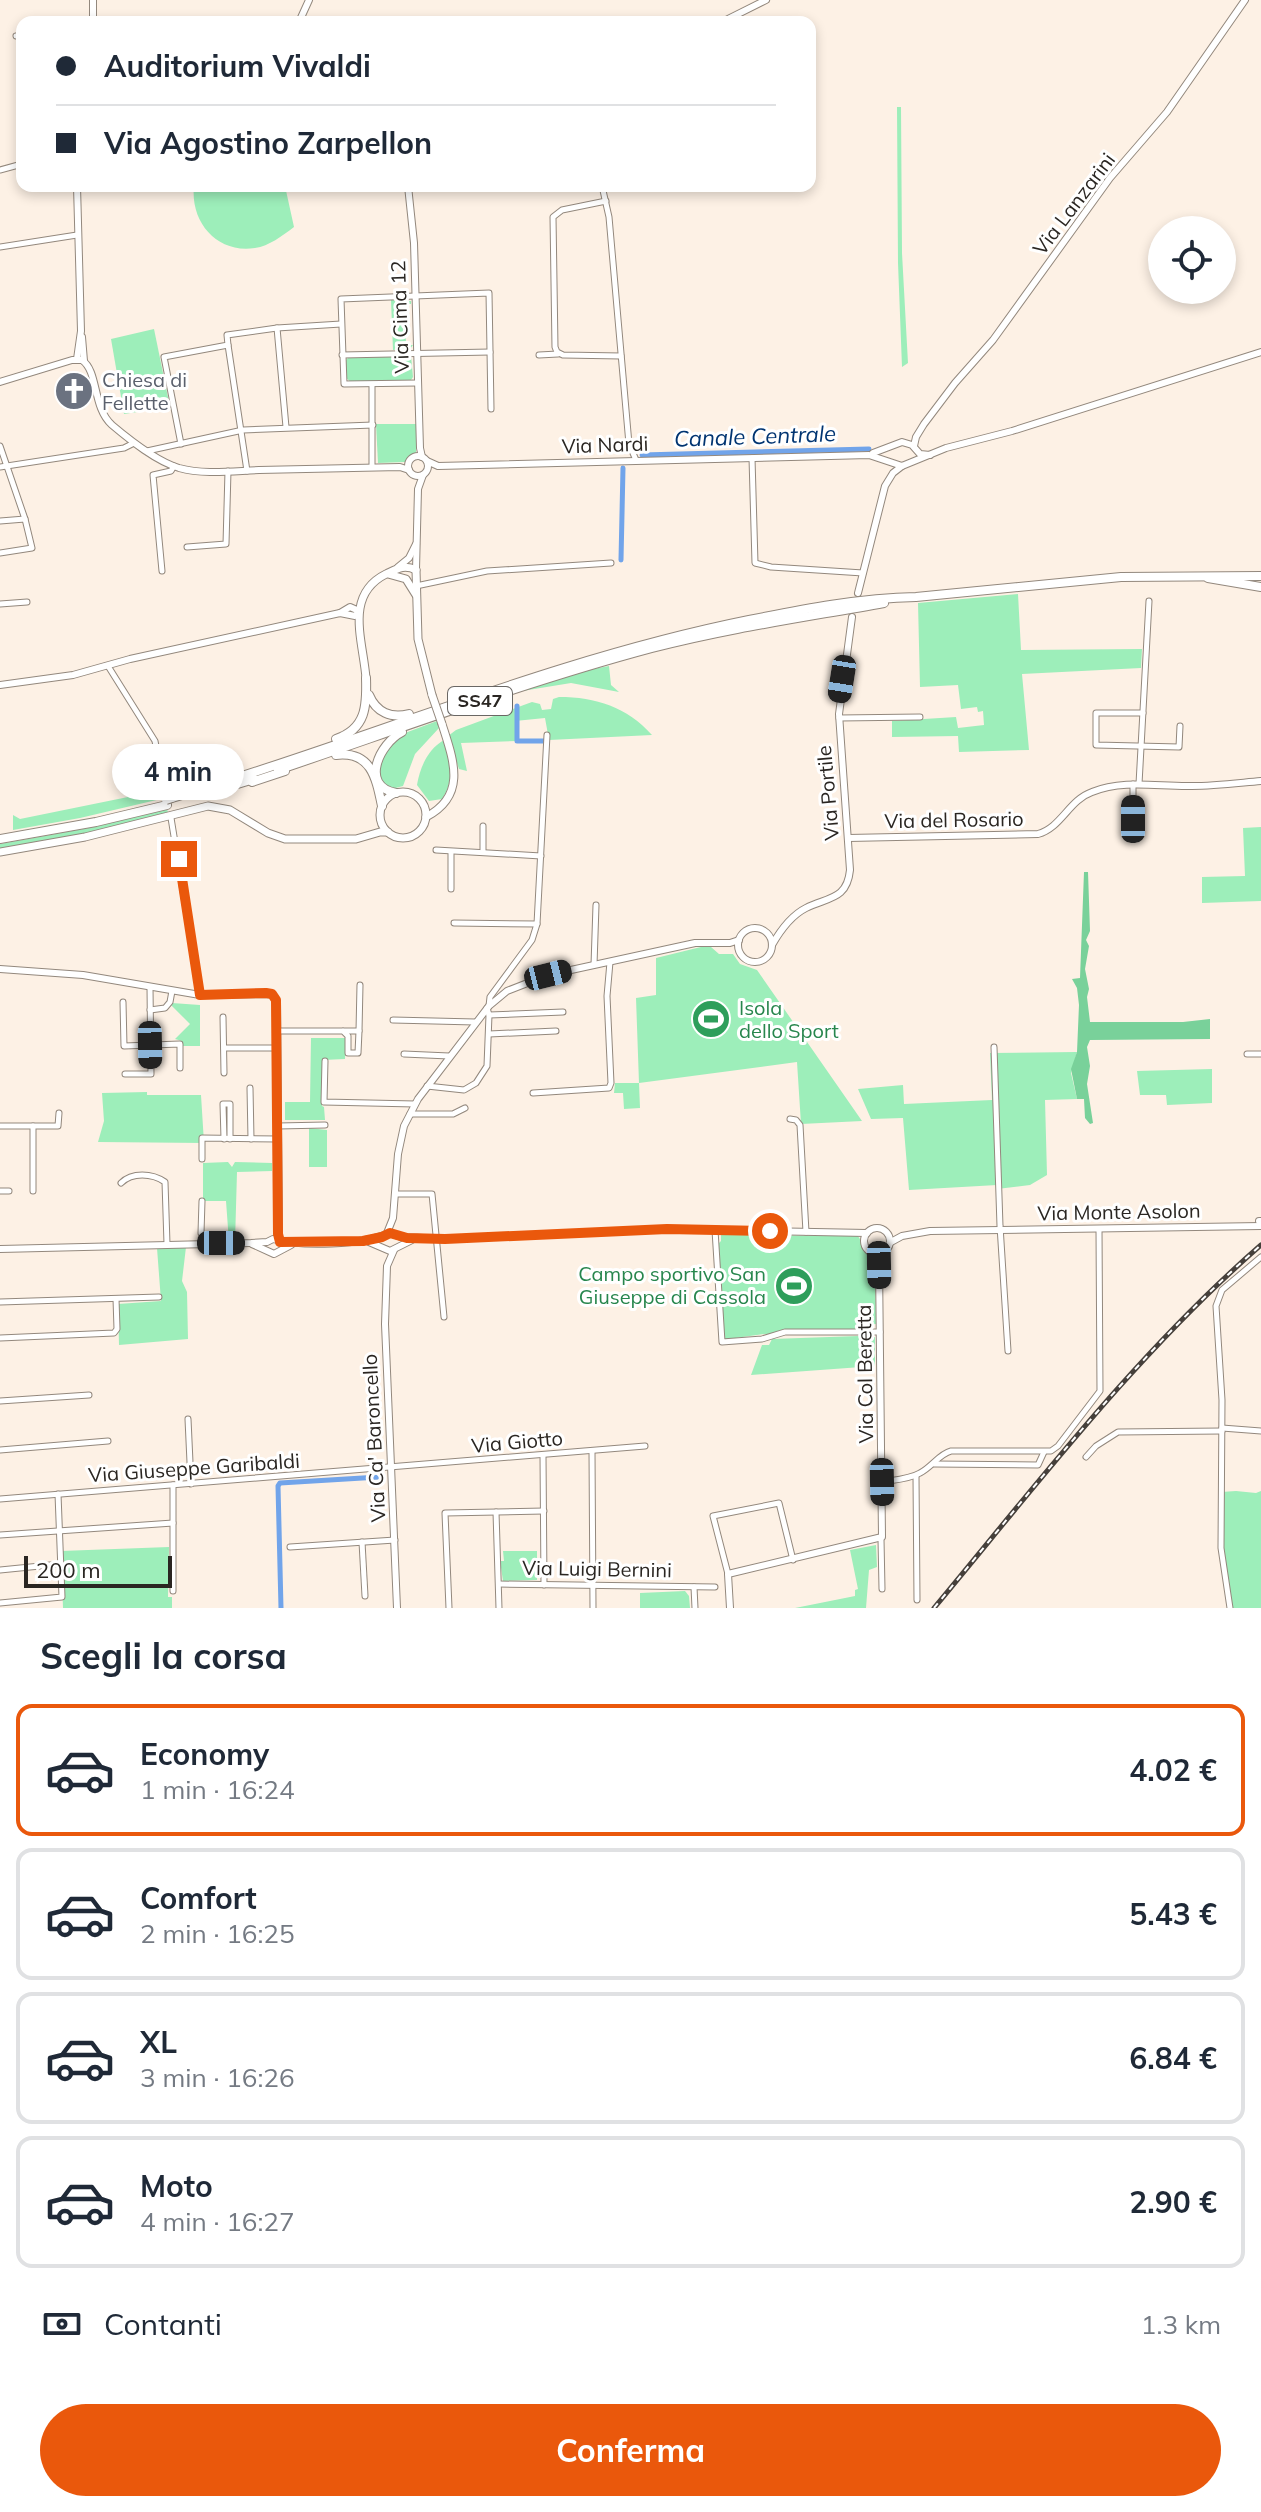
<!DOCTYPE html>
<html lang="it">
<meta charset="utf-8">
<style>
body{margin:0;font-family:Mulish,sans-serif;background:#f2f2f3;color:#1f2937;height:100vh;display:flex;flex-direction:column;font-size:30px;white-space:nowrap}
*{box-sizing:border-box;margin:0}
p{font-size:26px;color:#747a83}
.icon{flex:none;width:44px;height:44px;fill:none;stroke:currentColor;stroke-width:2;stroke-linecap:round;stroke-linejoin:round}
.map{position:relative;height:1608px;overflow:hidden}
.sheet{display:flex;flex-direction:column;background:#fff;flex:1}
.sheet>*{flex:none}
.top-card{position:absolute;left:16px;top:16px;width:800px;height:176px;border-radius:16px;box-shadow:0 4px 12px #0003;display:grid;align-content:center;height:176px;padding:0 40px;background:#fff}
.controls{position:absolute;left:1148px;top:216px;display:grid;gap:16px}
.controls a{display:grid;place-items:center;width:88px;height:88px;border-radius:50%;background:#fff;box-shadow:0 4px 12px #0003;font-size:40px}
.scale{position:absolute;left:24px;bottom:20px;width:148px;box-sizing:border-box;padding-left:8px;border:4px solid #2a2622;border-top:0;font-size:22px;line-height:28px;white-space:nowrap;color:#2a2622;-webkit-text-stroke:6px #fff;paint-order:stroke}
.end{position:absolute;width:36px;height:36px;margin:-18px;border:10px solid #ea580c;background:#fff;box-shadow:0 0 0 4px #fff}
.from{border-radius:50%}
.bubble{position:absolute;height:56px;border-radius:28px;background:#fff;box-shadow:0 4px 12px #0003;font-size:26px;font-weight:700;line-height:56px;text-align:center}
.car{position:absolute;width:24px;height:48px;margin:-24px -12px;border-radius:10px;box-shadow:0 0 6px 2px #0007;background:linear-gradient(#222 24%,#8ab4d8 0 40%,#222 0 76%,#8ab4d8 0 86%,#222 0)}
.top-card b{display:flex;align-items:center;gap:28px;height:76px;font-size:30px}
.top-card b+b{border-top:2px solid #e0e1e3}
.top-card i{width:20px;height:20px;background:#1f2937}
ul{padding:0;list-style:none}
li{display:flex;align-items:center;gap:24px;height:132px;margin:0 16px 12px;padding:0 24px;border:4px solid #e0e1e3;border-radius:16px}
li div{flex:1}
li b{display:block;font-size:30px}
li em{font-style:normal;font-weight:700}
li.current{border-color:#ea580c}
li>.icon{width:72px;height:72px;stroke-width:1.5}
h2{padding:0 40px;font-size:36px;line-height:96px}
.pay{display:flex;align-items:center;gap:20px;height:88px;padding:0 40px;font-size:30px}
.pay p{margin-inline-start:auto}
.action{display:flex;gap:16px;margin-top:auto;padding:16px 40px}
.action a{flex:1;height:92px;border-radius:48px;background:#ea580c;color:#fff;font-size:32px;font-weight:700;line-height:92px;text-align:center}
.map>svg:first-child{display:block}
.green{fill:#9deeba}
.forest{fill:#79d19a}
.lines{fill:none;stroke-linecap:round;stroke-linejoin:round}
.canal{stroke:#71a4ea;stroke-width:5}
.street-casing{stroke:#93887d;stroke-width:7}
.secondary-casing{stroke:#93887d;stroke-width:8}
.primary-casing{stroke:#93887d;stroke-width:9}
.highway-casing{stroke:#93887d;stroke-width:10}
.street{stroke:#fff;stroke-width:5}
.secondary{stroke:#fff;stroke-width:6}
.primary{stroke:#fff;stroke-width:7}
.highway{stroke:#fff;stroke-width:8}
.rail-casing{stroke:#46403b;stroke-width:5}
.rail{stroke:#fff;stroke-width:2;stroke-dasharray:6;stroke-linecap:butt}
.primary-bridge-casing{stroke:#93887d;stroke-width:9;stroke-linecap:butt}
.highway-bridge-casing{stroke:#93887d;stroke-width:10;stroke-linecap:butt}
.primary-bridge{stroke:#fff;stroke-width:7}
.highway-bridge{stroke:#fff;stroke-width:8}
.route{stroke:#ea580c;stroke-width:10}
.labels{text-anchor:middle;stroke-width:6;stroke-linejoin:round;paint-order:stroke}
.shield{fill:#fff;stroke:#6a6764;stroke-width:2}
.shield-label{font-size:18px;font-weight:bold;fill:#2a2622}
.street-label{font-size:20px;fill:#2a2622;stroke:#fff}
.worship-label{font-size:20px;fill:#5b616d;stroke:#fff;text-anchor:start}
.leisure-label{font-size:20px;fill:#27864d;stroke:#fff;text-anchor:start}
.water-label{font-size:22px;font-style:italic;fill:#003471;stroke:#fff}
</style>
<div class="map">
<svg width="1261" height="1608" viewBox="0 0 1261 1608">
<rect width="100%" height="100%" fill="#fdf1e5"/>
<g class="green">
<polygon points="897,107 901,107 902,253 908,363 902,367 898,263"/>
<path d="M194,186H285L294,227C282,236 269,246 255,248C217,254 190,222 194,186Z"/>
<polygon points="391,300 411,301 411,304 405,304 406,345 413,345 410,349 393,350"/>
<polygon points="154,329 170,407 124,414 111,339"/>
<polygon points="411,356 413,377 411,380 351,382 346,378 346,360 348,358"/>
<polygon points="376,424 416,424 416,453 405,462 378,463"/>
<polygon points="1018,594 1021,650 1142,649 1141,668 1022,674 1029,750 959,752 958,736 892,737 892,721 956,717 958,728 984,725 983,711 978,712 977,707 961,709 958,685 920,687 918,603"/>
<polygon points="609,666 611,685 619,692 571,683 516,692 582,671"/>
<path d="M559,697C596,697 627,707 652,735L549,740L545,718L515,721L517,741L461,743L467,771L459,769L448,736L456,730L532,702L540,704L542,710L551,709L553,699Z"/>
<polygon points="437,721 439,728 415,754 403,786 392,789 385,788 376,776 380,756 405,733"/>
<path d="M444,740C451,762 455,779 442,799L429,801L417,785C420,767 428,749 444,740Z"/>
<polygon points="153,775 162,775 165,798 80,818 13,830 13,815 20,819 128,797 127,792 140,789"/>
<polygon points="167,808 168,813 78,835 0,849 0,844 94,827"/>
<polygon points="1261,827 1261,901 1202,903 1202,877 1245,876 1243,828"/>
<polygon points="705,946 711,947 719,954 733,954 740,964 757,970 862,1121 801,1124 797,1062 639,1083 640,1108 624,1109 623,1093 614,1093 615,1083 639,1083 636,998 656,995 656,958"/>
<polygon points="172,1003 200,1005 200,1046 182,1046 182,1041 175,1039 190,1024 171,1005"/>
<polygon points="311,1038 346,1038 345,1059 323,1060 322,1106 324,1107 325,1120 285,1120 285,1102 310,1102"/>
<polygon points="1077,1052 1071,1073 1077,1099 1045,1100 1047,1175 1030,1185 997,1189 997,1185 909,1190 903,1118 871,1119 858,1089 903,1085 904,1104 992,1100 990,1053"/>
<polygon points="1212,1069 1212,1103 1167,1105 1166,1095 1140,1095 1137,1071"/>
<polygon points="147,1092 147,1095 201,1095 204,1143 98,1142 104,1121 102,1093"/>
<polygon points="309,1128 327,1130 327,1167 309,1167"/>
<polygon points="228,1162 232,1167 235,1162 272,1163 272,1171 237,1172 235,1242 229,1242 226,1201 203,1201 203,1163"/>
<polygon points="721,1235 858,1236 863,1244 867,1245 868,1253 875,1256 876,1324 867,1325 862,1331 764,1334 721,1340 715,1247 721,1241"/>
<polygon points="186,1247 182,1281 187,1292 188,1339 119,1345 118,1304 161,1301 157,1248"/>
<polygon points="858,1336 875,1337 875,1366 751,1375 762,1345 769,1345 772,1339"/>
<polygon points="1236,1491 1256,1493 1261,1491 1261,1608 1231,1608 1221,1543 1221,1492"/>
<polygon points="876,1545 877,1567 869,1570 866,1608 795,1608 855,1596 855,1590 858,1589 850,1550"/>
<polygon points="169,1547 168,1597 172,1597 172,1608 63,1608 61,1551"/>
<polygon points="503,1551 537,1551 537,1580 503,1581 500,1561 504,1561"/>
<polygon points="685,1591 689,1596 690,1608 640,1608 640,1593"/>
</g>
<polygon class="forest" points="1084,872 1088,872 1090,931 1086,940 1089,946 1085,969 1089,989 1087,997 1090,1022 1183,1022 1210,1019 1210,1039 1090,1040 1087,1047 1090,1066 1087,1084 1093,1123 1090,1124 1085,1118 1084,1099 1077,1099 1071,1069 1077,1052 1079,1005 1077,988 1072,979 1080,978"/>
<g class="lines">
<g class="canal">
<polyline points="642,455 869,449"/>
<polyline points="621,560 623,468"/>
<polyline points="517,706 517,741 544,741"/>
<polyline points="281,1608 278,1486 280,1483 379,1477"/>
</g>
<g class="street-casing">
<g id="street">
<polyline points="16,36 22,35"/>
<polyline points="0,170 22,164"/>
<polyline points="602,186 609,217 629,444 636,460"/>
<polyline points="606,201 562,210 553,217 555,347 557,352 563,355 621,356"/>
<polyline points="0,247 77,235"/>
<polyline points="277,328 286,427"/>
<polyline points="228,345 247,471"/>
<polyline points="342,355 490,352"/>
<polyline points="539,355 558,354"/>
<polyline points="418,383 344,384 341,299 489,293 491,409"/>
<polyline points="372,385 372,467"/>
<polyline points="181,444 164,357 228,345 227,335 277,328 341,324"/>
<polyline points="0,446 25,519 32,548 0,553"/>
<polyline points="147,451 243,430 373,425"/>
<polyline points="752,458 755,563 771,567 863,573"/>
<polyline points="0,467 124,448 134,443"/>
<polyline points="0,521 25,519"/>
<polyline points="187,547 226,544 228,471"/>
<polyline points="162,571 153,475 171,471 174,466"/>
<polyline points="416,586 487,571 611,563"/>
<polyline points="0,604 27,602"/>
<polyline points="108,666 155,741 166,796"/>
<polyline points="1143,713 1096,713 1096,745 1179,747 1180,726"/>
<polyline points="839,718 920,717"/>
<polyline points="1133,784 1133,819"/>
<polyline points="1139,784 1149,601"/>
<polyline points="171,818 200,995"/>
<polyline points="483,826 483,852"/>
<polyline points="436,850 541,856"/>
<polyline points="451,852 451,889"/>
<polyline points="454,923 537,924"/>
<polyline points="594,965 596,905"/>
<polyline points="123,1002 124,1046 180,1044 180,1068"/>
<polyline points="489,1006 490,997 532,940 537,924 547,735"/>
<polyline points="150,1010 165,1008 170,1002 172,991"/>
<polyline points="489,1015 563,1012"/>
<polyline points="223,1017 224,1073"/>
<polyline points="393,1020 475,1022"/>
<polyline points="277,1031 359,1031 358,1053 348,1053 348,1036 343,1031"/>
<polyline points="359,1031 360,985"/>
<polyline points="489,1034 556,1031"/>
<polyline points="994,1047 1000,1226 1008,1351"/>
<polyline points="224,1048 277,1048"/>
<polyline points="404,1054 449,1056"/>
<polyline points="1247,1054 1261,1054"/>
<polyline points="325,1061 324,1102 415,1104"/>
<polyline points="125,1074 151,1074 150,987"/>
<polyline points="427,1086 464,1090 476,1083 487,1066 489,1015 487,1008"/>
<polyline points="250,1088 251,1139"/>
<polyline points="533,1093 609,1088 611,1083 607,996 610,962"/>
<polyline points="410,1114 453,1114 465,1108"/>
<polyline points="790,1119 796,1120 800,1125 806,1232"/>
<polyline points="0,1126 58,1126 59,1113"/>
<polyline points="278,1126 325,1125"/>
<polyline points="224,1139 223,1104 230,1104 230,1139"/>
<polyline points="202,1159 202,1138 278,1139"/>
<path d="M121,1183C132,1172 152,1173 165,1182L167,1244"/>
<polyline points="0,1191 9,1191"/>
<polyline points="33,1191 33,1126"/>
<polyline points="395,1194 432,1194 444,1317"/>
<polyline points="715,1230 722,1342 762,1339 785,1332 880,1332"/>
<polyline points="201,1233 202,1201"/>
<polyline points="0,1302 159,1297"/>
<polyline points="0,1338 114,1333 117,1329 116,1299"/>
<polyline points="0,1401 89,1395"/>
<polyline points="188,1419 191,1484"/>
<polyline points="1222,1428 1261,1431"/>
<polyline points="0,1450 108,1441"/>
<polyline points="592,1451 593,1608"/>
<polyline points="543,1455 544,1585"/>
<polyline points="1086,1457 1096,1446 1118,1432 1222,1431"/>
<polyline points="934,1464 1038,1465 1044,1452"/>
<polyline points="916,1476 917,1600"/>
<path d="M882,1482C894,1480 910,1479 920,1473C932,1467 939,1454 951,1451H1051L1058,1446L1100,1391L1099,1229"/>
<polyline points="0,1499 645,1446"/>
<polyline points="496,1512 499,1608"/>
<polyline points="0,1535 173,1523"/>
<polyline points="881,1539 882,1589"/>
<polyline points="362,1542 365,1596"/>
<polyline points="290,1547 395,1540"/>
<polyline points="0,1570 60,1564"/>
<polyline points="728,1574 713,1516 779,1503 793,1560"/>
<polyline points="499,1584 715,1587"/>
<polyline points="694,1587 695,1608"/>
<polyline points="173,1591 173,1485"/>
<polyline points="0,1603 62,1597 58,1494"/>
<polyline points="449,1608 445,1513 544,1511"/>
<polyline points="1230,1608 1221,1548 1222,1400 1216,1306 1222,1290 1261,1257"/>
</g>
</g>
<g class="secondary-casing">
<g id="secondary">
<polyline points="93,22 93,0"/>
<polyline points="299,22 309,0"/>
<polyline points="722,22 766,0"/>
<polyline points="77,186 81,331 77,359"/>
<polyline points="408,186 414,243 420,448 422,457"/>
<polyline points="82,337 84,361"/>
<path d="M0,382L72,360H82C99,372 92,407 112,425C131,441 156,461 179,468C204,475 233,471 259,470C306,469 353,468 400,467L409,470"/>
<polyline points="914,446 916,437 924,424 955,383 993,340 1110,178 1167,112 1245,0"/>
<polyline points="873,453 902,442 912,445 920,454 930,455"/>
<circle cx="418" cy="466" r="10"/>
<polyline points="427,461 438,466 869,455 902,466 946,448 1012,431 1261,352"/>
<polyline points="398,567 409,558 416,544"/>
<polyline points="416,570 418,489 423,475"/>
<polyline points="858,593 885,486 893,473 902,466"/>
<polyline points="340,613 350,607 359,611"/>
<polyline points="0,685 73,675 130,659 340,613 355,616 359,611"/>
<path d="M848,838L1038,834C1061,828 1069,800 1092,792C1124,779 1159,787 1192,786C1215,786 1238,783 1261,781"/>
<circle cx="755" cy="945" r="17"/>
<path d="M772,945C780,931 792,915 806,908C828,897 847,900 850,870L839,714L852,617"/>
<polyline points="0,969 83,975 200,995 272,994 277,1003 279,1241"/>
<polyline points="1259,1221 1261,1221"/>
<circle cx="877" cy="1241" r="13"/>
<polyline points="387,1233 393,1218 398,1154 404,1126 418,1099 489,1006 507,991 548,975 695,943 730,943 739,940"/>
<polyline points="369,1242 390,1251 412,1240"/>
<polyline points="891,1242 902,1236 930,1231 1261,1226"/>
<polyline points="252,1244 274,1254 291,1245"/>
<path d="M0,1249L251,1243L267,1242L273,1239C303,1247 361,1245 390,1233L401,1237L445,1239L667,1229L867,1233"/>
<polyline points="394,1250 387,1266 385,1324 397,1608"/>
<polyline points="730,1608 728,1574 882,1537 879,1265 875,1255"/>
</g>
</g>
<g class="primary-casing">
<g id="primary">
<polyline points="416,570 418,639 432,695"/>
<polyline points="388,574 406,579 416,595"/>
<path d="M366,678C363,640 344,595 386,574C397,569 404,564 416,570"/>
<circle cx="403" cy="815" r="23"/>
<path d="M426,817C468,795 453,759 442,724"/>
<polyline points="0,852 85,837 208,806 230,810 268,833 285,839 356,839 380,832 388,832"/>
</g>
</g>
<g class="highway-casing">
<g id="highway">
<polyline points="1208,578 1261,587"/>
<path d="M369,695C376,712 391,719 409,714"/>
<path d="M336,739C366,729 367,706 366,678"/>
<path d="M336,755C371,751 376,777 382,806"/>
<path d="M278,770C402,728 525,682 652,648C729,628 807,617 884,603"/>
<polyline points="252,782 285,771"/>
<polyline points="221,789 254,779"/>
<path d="M396,793C359,786 380,743 402,732"/>
<path d="M172,798C365,741 550,660 749,620C804,609 860,598 916,597L1121,577L1261,576"/>
<polyline points="0,839 96,822 167,805"/>
</g>
</g>
<use href="#street" class="street"/>
<use href="#secondary" class="secondary"/>
<use href="#primary" class="primary"/>
<use href="#highway" class="highway"/>
<g class="rail-casing">
<path id="rail" d="M934,1608C1038,1483 1138,1352 1261,1245"/>
</g>
<use href="#rail" class="rail"/>
<g class="primary-bridge-casing">
<polyline id="primary-bridge" points="432,695 442,724"/>
</g>
<g class="highway-bridge-casing">
<polyline id="highway-bridge" points="166,800 172,798"/>
</g>
<use href="#primary-bridge" class="primary-bridge"/>
<use href="#highway-bridge" class="highway-bridge"/>
</g>
<g class="lines">
<polyline class="route" points="179,859 200,995 266,993 272,994 276,1000 278,1234 280,1242 363,1241 382,1237 390,1233 407,1238 445,1239 667,1229 770,1231"/>
</g>
<defs>
<g id="church-disc" transform="scale(2)"><circle r="9.5" fill="#6b7280" stroke="#fff"/><path d="M-1.2-6h2.4v3.5h3.3v2.4h-3.3V6h-2.4V-.1h-3.3v-2.4h3.3Z" fill="#fff"/></g>
<g id="stadium-disc" transform="scale(2)"><circle r="9.5" fill="#2e9e5b" stroke="#fff"/><path d="M0-5a6.5 5 0 1 0 0 10a6.5 5 0 1 0 0-10ZM-3.5-1.8h7v3.6h-7Z" fill="#fff"/></g>
</defs>
<g fill-rule="evenodd">
<use href="#church-disc" x="74" y="391"/>
<use href="#stadium-disc" x="711" y="1019"/>
<use href="#stadium-disc" x="794" y="1286"/>
</g>
<g class="labels">
<rect class="shield" x="448" y="687" width="64" height="28" rx="6"/>
<g class="shield-label">
<text x="480" y="707">SS47</text>
</g>
<g class="street-label">
<text transform="translate(1074 204) rotate(-53)" y="7">Via Lanzarini</text>
<text transform="translate(400 317) rotate(-92)" y="7">Via Cima 12</text>
<text transform="translate(605 445) rotate(-2)" y="7">Via Nardi</text>
<text transform="translate(828 793) rotate(-95)" y="7">Via Portile</text>
<text transform="translate(954 820) rotate(-1)" y="7">Via del Rosario</text>
<text transform="translate(1119 1212) rotate(-1)" y="7">Via Monte Asolon</text>
<text transform="translate(865 1374) rotate(-91)" y="7">Via Col Beretta</text>
<text transform="translate(374 1438) rotate(-93)" y="7">Via Ca' Baroncello</text>
<text transform="translate(517 1442) rotate(-5)" y="7">Via Giotto</text>
<text transform="translate(194 1468) rotate(-4)" y="7">Via Giuseppe Garibaldi</text>
<text transform="translate(597 1569) rotate(1)" y="7">Via Luigi Bernini</text>
</g>
<g class="worship-label">
<text x="102" y="387">Chiesa di<tspan x="102" dy="23">Fellette</tspan></text>
</g>
<g class="leisure-label">
<text x="739" y="1015">Isola<tspan x="739" dy="23">dello Sport</tspan></text>
<text x="766" y="1281" text-anchor="end">Campo sportivo San<tspan x="766" dy="23">Giuseppe di Cassola</tspan></text>
</g>
<g class="water-label">
<text transform="translate(755 436) rotate(-2)" y="8">Canale Centrale</text>
</g>
</g>
</svg>
<div class="controls">
<a><svg class="icon" aria-label="locate" viewBox="0 0 24 24"><circle cx="12" cy="12" r="6"/><path d="M12 2v4M12 18v4M2 12h4M18 12h4"/></svg></a>
</div>
<div class="scale">200 m</div>
<i class="end from" style="left:770px;top:1231px"></i>
<i class="end" style="left:179px;top:859px"></i>
<div class="bubble" style="left:112px;top:744px;width:132px">4 min</div>
<i class="car" style="left:842px;top:679px;rotate:189deg"></i>
<i class="car" style="left:1133px;top:819px;rotate:0deg"></i>
<i class="car" style="left:548px;top:975px;rotate:76deg"></i>
<i class="car" style="left:150px;top:1045px;rotate:179deg"></i>
<i class="car" style="left:221px;top:1243px;rotate:90deg"></i>
<i class="car" style="left:879px;top:1265px;rotate:179deg"></i>
<i class="car" style="left:882px;top:1482px;rotate:179deg"></i>
<div class="top-card">
<b><i class="from"></i>Auditorium Vivaldi</b>
<b><i></i>Via Agostino Zarpellon</b>
</div>
</div>
<section class="sheet">
<h2>Scegli la corsa</h2>
<ul>
<li class="current"><svg class="icon" aria-label="car" viewBox="0 0 24 24"><path d="M5 17H2v-5l4-1 3-4h7l3 4 3 1v5h-3M9 17h6M6 11h13"/><circle cx="7" cy="17" r="2"/><circle cx="17" cy="17" r="2"/></svg><div><b>Economy</b><p>1 min · 16:24</p></div><em>4.02 €</em></li>
<li><svg class="icon" aria-label="car" viewBox="0 0 24 24"><path d="M5 17H2v-5l4-1 3-4h7l3 4 3 1v5h-3M9 17h6M6 11h13"/><circle cx="7" cy="17" r="2"/><circle cx="17" cy="17" r="2"/></svg><div><b>Comfort</b><p>2 min · 16:25</p></div><em>5.43 €</em></li>
<li><svg class="icon" aria-label="car" viewBox="0 0 24 24"><path d="M5 17H2v-5l4-1 3-4h7l3 4 3 1v5h-3M9 17h6M6 11h13"/><circle cx="7" cy="17" r="2"/><circle cx="17" cy="17" r="2"/></svg><div><b>XL</b><p>3 min · 16:26</p></div><em>6.84 €</em></li>
<li><svg class="icon" aria-label="car" viewBox="0 0 24 24"><path d="M5 17H2v-5l4-1 3-4h7l3 4 3 1v5h-3M9 17h6M6 11h13"/><circle cx="7" cy="17" r="2"/><circle cx="17" cy="17" r="2"/></svg><div><b>Moto</b><p>4 min · 16:27</p></div><em>2.90 €</em></li>
</ul>
<div class="pay"><svg class="icon" aria-label="cash" viewBox="0 0 24 24"><path d="M3 7h18v10H3z"/><circle cx="12" cy="12" r="2"/></svg>Contanti<p>1.3 km</p></div>
<div class="action"><a>Conferma</a></div>
</section>
